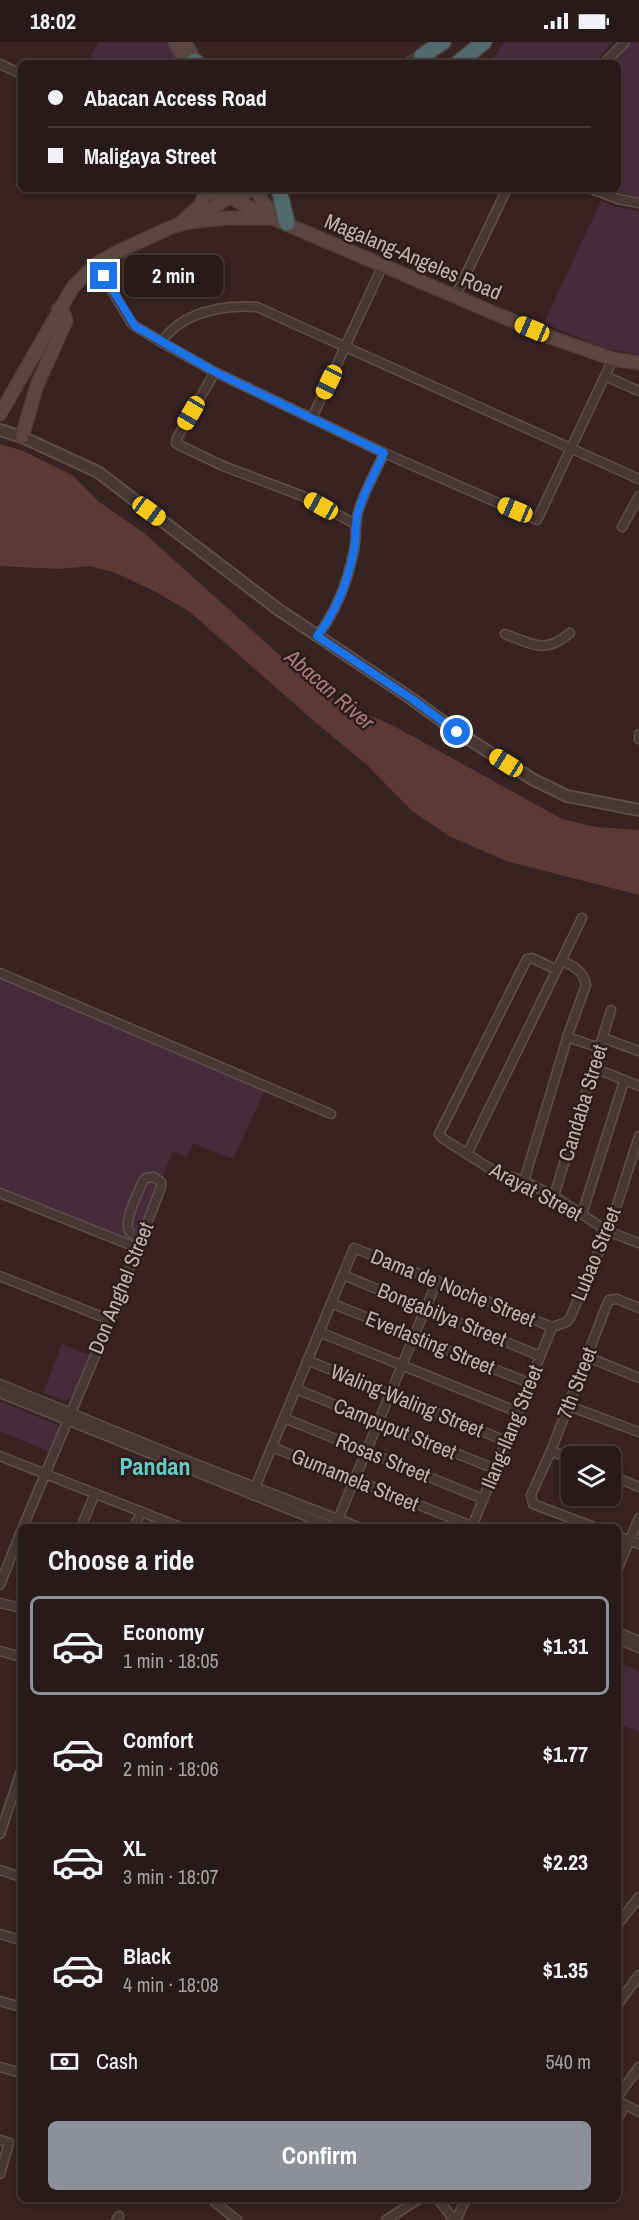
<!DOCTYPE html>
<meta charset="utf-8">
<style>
body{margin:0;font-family:"Archivo Narrow",sans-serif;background:#342727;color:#f1f3f6;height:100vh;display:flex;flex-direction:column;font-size:22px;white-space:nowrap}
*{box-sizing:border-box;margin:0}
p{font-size:20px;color:#a5a1a2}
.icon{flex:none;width:33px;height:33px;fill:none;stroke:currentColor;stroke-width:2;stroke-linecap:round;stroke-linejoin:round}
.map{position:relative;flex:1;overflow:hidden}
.sheet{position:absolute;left:18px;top:1482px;width:603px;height:678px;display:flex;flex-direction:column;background:#281a1a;border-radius:9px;box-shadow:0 3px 9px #0003,0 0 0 2px #443839}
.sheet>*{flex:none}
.hud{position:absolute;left:18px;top:18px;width:603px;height:132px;border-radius:9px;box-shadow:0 3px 9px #0003,0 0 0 2px #443839;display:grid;align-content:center;height:132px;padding:0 30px;background:#281a1a}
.controls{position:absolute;left:561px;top:1404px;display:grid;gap:12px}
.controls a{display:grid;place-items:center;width:60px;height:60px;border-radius:9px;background:#281a1a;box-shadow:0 3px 9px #0003,0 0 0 2px #443839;font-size:30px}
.end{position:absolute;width:27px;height:27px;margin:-14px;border:8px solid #1a73e8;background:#fff;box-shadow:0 0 0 3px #fff}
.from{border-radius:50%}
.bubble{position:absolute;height:42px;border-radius:9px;background:#281a1a;box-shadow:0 3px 9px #0003,0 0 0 2px #443839;font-size:20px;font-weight:700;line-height:42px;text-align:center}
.car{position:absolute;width:18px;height:36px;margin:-18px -9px;border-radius:8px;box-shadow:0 0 4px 2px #0007;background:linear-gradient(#f5c518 24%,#345 0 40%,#f5c518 0 76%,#345 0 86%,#f5c518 0)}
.hud b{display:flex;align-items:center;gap:21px;height:57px;font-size:22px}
.hud b+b{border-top:2px solid #443839}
.hud i{width:15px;height:15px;background:#f1f3f6}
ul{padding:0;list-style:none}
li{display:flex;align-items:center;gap:18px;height:99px;margin:0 12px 9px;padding:0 18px;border:3px solid transparent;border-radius:9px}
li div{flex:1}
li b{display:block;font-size:22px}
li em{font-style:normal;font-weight:700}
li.current{border-color:#8c9099}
li>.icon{width:54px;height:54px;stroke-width:1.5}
h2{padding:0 30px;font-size:27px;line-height:72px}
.pay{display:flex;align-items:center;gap:15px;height:66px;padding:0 30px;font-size:22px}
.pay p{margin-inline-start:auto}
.button{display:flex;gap:12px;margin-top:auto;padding:12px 30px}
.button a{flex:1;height:69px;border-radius:9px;background:#8c9099;color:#fff;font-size:24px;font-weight:700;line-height:69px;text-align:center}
.status{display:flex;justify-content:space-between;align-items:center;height:42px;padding:0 30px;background:#281a1a;direction:ltr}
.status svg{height:16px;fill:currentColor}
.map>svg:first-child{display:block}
.green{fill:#432d3a}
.water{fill:#5d3936}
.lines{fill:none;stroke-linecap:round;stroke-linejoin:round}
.motorway-tunnel{stroke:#4b3837;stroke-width:15;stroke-dasharray:15 8;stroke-linecap:butt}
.minor-casing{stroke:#5f4f4c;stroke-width:11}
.tertiary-casing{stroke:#5f4f4c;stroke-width:14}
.secondary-casing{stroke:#51403e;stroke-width:15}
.motorway-casing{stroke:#4f3f3c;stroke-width:18}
.minor{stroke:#473735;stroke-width:8}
.tertiary{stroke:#473735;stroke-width:10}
.secondary{stroke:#5a4643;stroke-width:12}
.motorway{stroke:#526a6d;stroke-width:15}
.route{stroke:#1a73e8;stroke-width:8}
.labels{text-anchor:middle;stroke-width:5;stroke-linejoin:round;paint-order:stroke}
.street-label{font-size:21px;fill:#c4b2af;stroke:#2c1c1a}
.water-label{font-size:22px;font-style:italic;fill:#aa7c79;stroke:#2c1c1a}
.quarter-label{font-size:24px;font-weight:bold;fill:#61cdc6;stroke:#2c1c1a}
</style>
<div class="status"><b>18:02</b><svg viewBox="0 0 49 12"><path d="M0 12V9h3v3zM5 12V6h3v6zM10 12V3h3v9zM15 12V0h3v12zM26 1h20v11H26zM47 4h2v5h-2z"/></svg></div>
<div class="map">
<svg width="639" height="2178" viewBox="0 0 639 2178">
<rect width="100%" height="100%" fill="#362322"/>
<g class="green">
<polygon points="99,0 170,0 180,21 86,21"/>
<polygon points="504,0 613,0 594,21 490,21"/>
<polygon points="631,0 639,0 639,156 605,147 618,147 618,21 610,21 626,2"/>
<polygon points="601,159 616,165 639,169 639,313 602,305 544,281"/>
<polygon points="0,936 265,1048 233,1117 193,1101 187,1115 173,1109 135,1202 0,1147"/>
<polygon points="62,1302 89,1313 72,1355 66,1359 43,1351"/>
<polygon points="0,1359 60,1384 50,1410 0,1389"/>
<polygon points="618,1620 639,1629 639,1690 618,1681"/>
</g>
<polygon class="water" points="0,402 21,408 72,433 98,459 144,491 284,617 338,660 394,684 562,777 596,785 639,788 639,853 506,819 449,794 412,769 366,722 315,680 190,570 156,550 116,531 89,524 59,527 0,524"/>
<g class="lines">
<polyline class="motorway-tunnel" points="410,21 422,14"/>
<g class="minor-casing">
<g id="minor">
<polyline points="604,21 625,0"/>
<polyline points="0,22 21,32"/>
<polyline points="592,147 618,157 639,161"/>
<polyline points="96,222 132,282 161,300 215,330 384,411 537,478 613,317"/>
<polyline points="455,255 507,147"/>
<path d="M161,300C166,294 172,287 178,283C200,267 231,263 257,265L639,437"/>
<polyline points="215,330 177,396 176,401 179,403 223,424 305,455 355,482"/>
<polyline points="605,334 639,349"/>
<polyline points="312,376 383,223"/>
<polyline points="622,485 639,454"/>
<path d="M505,592C533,602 544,613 570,591"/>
<path d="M317,594C336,570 348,538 354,508C357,494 354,481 359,467C365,448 376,429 384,411"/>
<polyline points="639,692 639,697"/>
<polyline points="557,928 532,916 527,917 439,1092 442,1096 494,1129 524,1139 554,1154 607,1189 639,1201"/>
<polyline points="0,931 331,1072"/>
<polyline points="567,995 600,1006"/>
<polyline points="603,996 639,1009"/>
<polyline points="594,1026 639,1044"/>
<polyline points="467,1112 582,876"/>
<path d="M524,1139L569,990L586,943C584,930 574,924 562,919"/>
<polyline points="0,1151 138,1206"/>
<polyline points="554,1154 611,968"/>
<polyline points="582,1172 624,1039"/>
<polyline points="343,1233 540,1314"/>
<polyline points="0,1234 110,1278"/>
<polyline points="331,1261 529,1341"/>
<polyline points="552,1285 567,1280 570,1276 611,1182 639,1094"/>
<polyline points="319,1290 518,1370"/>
<polyline points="588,1315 639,1336"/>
<polyline points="307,1318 506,1399"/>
<polyline points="0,1342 188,1419 358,1485"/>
<polyline points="296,1347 495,1427"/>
<polyline points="0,1351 333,1485"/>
<polyline points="569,1364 639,1390"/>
<polyline points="284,1376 483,1457"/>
<polyline points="272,1405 472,1484"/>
<polyline points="551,1409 572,1417"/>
<polyline points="0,1414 180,1485"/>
<polyline points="610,1433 639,1445"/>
<polyline points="252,1453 354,1206 552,1285"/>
<polyline points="336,1482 437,1239"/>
<path d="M23,1485L110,1278L161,1145V1140L154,1135L146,1136L143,1139C139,1149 123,1180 129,1189C132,1193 137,1194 142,1196"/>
<polyline points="81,1485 95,1451"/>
<polyline points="134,1485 141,1470"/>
<polyline points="472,1485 552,1285"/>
<polyline points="594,1485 533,1462 531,1453 551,1409 607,1262 609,1258 617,1257 639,1266"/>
<polyline points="618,1494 639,1502"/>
<polyline points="618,1526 639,1476"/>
<polyline points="0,1543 21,1489"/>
<polyline points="0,1561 21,1566"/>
<polyline points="618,1590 639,1599"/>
<polyline points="618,1597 639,1606"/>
<polyline points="0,1609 21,1615"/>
<polyline points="0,1792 21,1729"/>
<polyline points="0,1828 21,1835"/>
<polyline points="618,1882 639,1855"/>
<polyline points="0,1892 21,1898"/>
<polyline points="0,1959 21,1965"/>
<polyline points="618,1962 639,1933"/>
<polyline points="0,2025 21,2031"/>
<polyline points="618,2054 639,2025"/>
<polyline points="618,2059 639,2070"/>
<polyline points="618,2076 625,2063"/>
<polyline points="0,2098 9,2101 0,2132"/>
<polyline points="211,2157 237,2178"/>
<polyline points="438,2157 454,2178"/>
<polyline points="116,2178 119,2174"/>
<polyline points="386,2178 419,2157"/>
<polyline points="456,2178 466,2157"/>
</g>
</g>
<g class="tertiary-casing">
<polyline id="tertiary" points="0,388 22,395 98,430 279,568 412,657 457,690 534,738 567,754 639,768"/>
</g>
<g class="secondary-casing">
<g id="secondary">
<polyline points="175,0 186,21"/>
<polyline points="185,0 196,21"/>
<path d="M210,147C221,160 238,159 250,147"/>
<polyline points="256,147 262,159 275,175"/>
<polyline points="234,157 258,170 550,295 613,317 639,321"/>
<polyline points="196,179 228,176 268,176"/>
<polyline points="181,181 201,162 207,147"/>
<polyline points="0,372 73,245 96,222 119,209 174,184 195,179 226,157"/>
<polyline points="22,395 37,343 66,279 64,272 58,268"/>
</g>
</g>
<g class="motorway-casing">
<g id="motorway">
<polyline points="422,14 443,0"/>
<polyline points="195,19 196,21"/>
<polyline points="458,21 484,0"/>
<polyline points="279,147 287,181"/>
</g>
</g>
<use href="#minor" class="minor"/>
<use href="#tertiary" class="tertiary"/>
<use href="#secondary" class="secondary"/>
<use href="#motorway" class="motorway"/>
</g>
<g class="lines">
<path class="route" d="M104,234L135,284L215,330L384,411C376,429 365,448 359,467C354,481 357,494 354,508C348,538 336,570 317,594L412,657L457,690"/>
</g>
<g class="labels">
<g class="street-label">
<text transform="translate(413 215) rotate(23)" y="7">Magalang-Angeles Road</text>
<text transform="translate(583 1061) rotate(-73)" y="7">Candaba Street</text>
<text transform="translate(536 1150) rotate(28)" y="7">Arayat Street</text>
<text transform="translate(596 1212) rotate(-68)" y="7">Lubao Street</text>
<text transform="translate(121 1246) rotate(-68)" y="7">Don Anghel Street</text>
<text transform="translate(453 1246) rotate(22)" y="7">Dama de Noche Street</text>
<text transform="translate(442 1273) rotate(22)" y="7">Bongabilya Street</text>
<text transform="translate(430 1301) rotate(22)" y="7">Everlasting Street</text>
<text transform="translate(577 1341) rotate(-69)" y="7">7th Street</text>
<text transform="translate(407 1359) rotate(22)" y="7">Waling-Waling Street</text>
<text transform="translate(512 1385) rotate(-68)" y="7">Ilang-Ilang Street</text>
<text transform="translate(395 1387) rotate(22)" y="7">Campuput Street</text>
<text transform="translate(383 1416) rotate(22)" y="7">Rosas Street</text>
<text transform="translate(355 1438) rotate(22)" y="7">Gumamela Street</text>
</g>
<g class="water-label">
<text transform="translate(330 647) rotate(41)" y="8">Abacan River</text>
</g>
<g class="quarter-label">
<text x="155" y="1433">Pandan</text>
</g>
</g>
</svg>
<div class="controls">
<a><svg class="icon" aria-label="layers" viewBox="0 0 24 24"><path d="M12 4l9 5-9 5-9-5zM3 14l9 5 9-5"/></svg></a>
</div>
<i class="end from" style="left:457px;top:690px"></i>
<i class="end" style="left:104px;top:234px"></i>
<div class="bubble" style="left:124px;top:213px;width:99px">2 min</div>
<i class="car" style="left:532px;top:287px;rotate:293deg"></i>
<i class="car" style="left:329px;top:340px;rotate:206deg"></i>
<i class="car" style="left:191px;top:371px;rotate:210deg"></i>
<i class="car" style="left:321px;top:464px;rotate:299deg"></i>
<i class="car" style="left:515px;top:468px;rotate:293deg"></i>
<i class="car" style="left:149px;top:469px;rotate:126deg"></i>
<i class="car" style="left:506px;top:721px;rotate:302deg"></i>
<div class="hud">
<b><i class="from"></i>Abacan Access Road</b>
<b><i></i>Maligaya Street</b>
</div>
<section class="sheet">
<h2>Choose a ride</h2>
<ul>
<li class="current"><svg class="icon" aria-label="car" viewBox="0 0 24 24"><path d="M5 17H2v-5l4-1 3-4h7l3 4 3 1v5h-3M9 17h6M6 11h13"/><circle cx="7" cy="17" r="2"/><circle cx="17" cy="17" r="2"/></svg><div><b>Economy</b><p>1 min · 18:05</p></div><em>$1.31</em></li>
<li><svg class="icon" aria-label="car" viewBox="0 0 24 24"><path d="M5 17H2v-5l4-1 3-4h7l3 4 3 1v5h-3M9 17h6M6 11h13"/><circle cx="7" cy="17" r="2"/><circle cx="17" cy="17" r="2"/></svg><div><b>Comfort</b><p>2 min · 18:06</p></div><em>$1.77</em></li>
<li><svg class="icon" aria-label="car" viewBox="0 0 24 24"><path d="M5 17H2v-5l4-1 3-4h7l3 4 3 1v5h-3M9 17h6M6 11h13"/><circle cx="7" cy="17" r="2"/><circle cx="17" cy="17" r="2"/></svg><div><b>XL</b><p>3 min · 18:07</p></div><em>$2.23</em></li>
<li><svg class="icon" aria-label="car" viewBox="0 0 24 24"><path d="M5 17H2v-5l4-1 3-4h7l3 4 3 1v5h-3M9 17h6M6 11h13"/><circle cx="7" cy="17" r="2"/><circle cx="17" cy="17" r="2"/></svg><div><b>Black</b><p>4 min · 18:08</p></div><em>$1.35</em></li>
</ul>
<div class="pay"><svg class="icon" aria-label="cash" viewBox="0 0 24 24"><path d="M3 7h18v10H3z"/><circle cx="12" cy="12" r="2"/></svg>Cash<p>540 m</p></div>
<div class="button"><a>Confirm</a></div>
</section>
</div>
